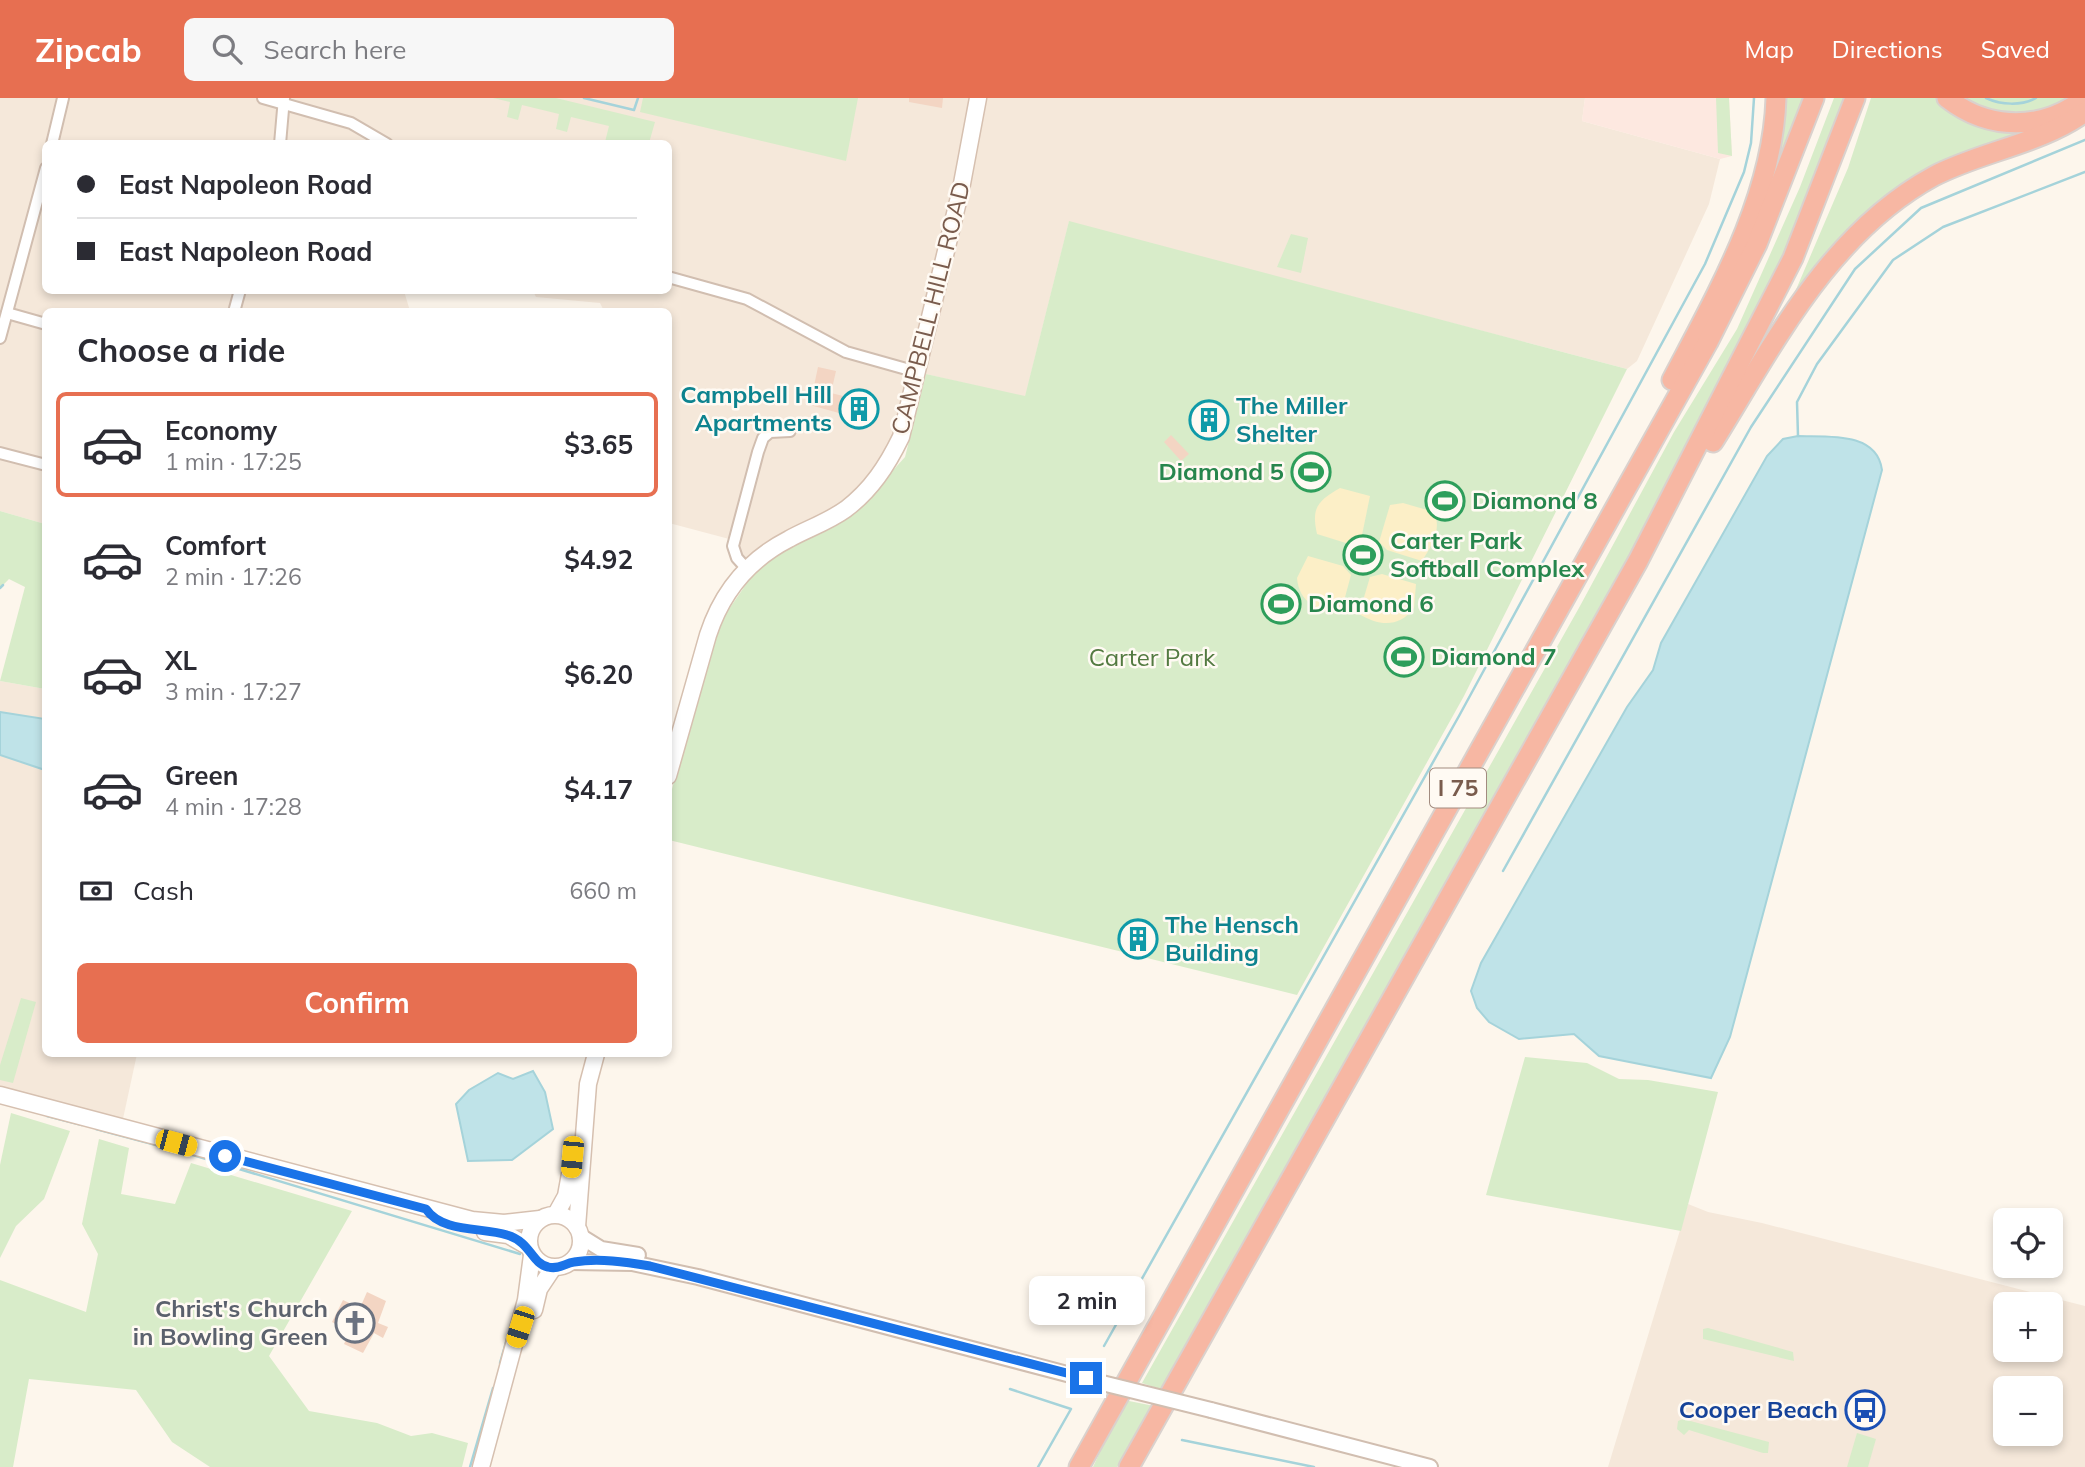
<!DOCTYPE html>
<meta charset="utf-8">
<style>
body{margin:0;font-family:Mulish,sans-serif;background:#f7f7f7;color:#2b2b33;height:100vh;display:flex;flex-direction:column;font-size:26px;white-space:nowrap}
*{box-sizing:border-box;margin:0}
p{font-size:23px;color:#7c7c81}
.icon{flex:none;width:38px;height:38px;fill:none;stroke:currentColor;stroke-width:2;stroke-linecap:round;stroke-linejoin:round}
.map{position:relative;flex:1;overflow:hidden}
.side{position:absolute;left:42px;top:210px;width:630px;height:749px;display:flex;flex-direction:column;background:#fff;border-radius:10px;box-shadow:0 4px 10px #0003}
.side>*{flex:none}
.top-card{position:absolute;left:42px;top:42px;width:630px;height:154px;border-radius:10px;box-shadow:0 4px 10px #0003;display:grid;align-content:center;height:154px;padding:0 35px;background:#fff}
.buttons{position:absolute;left:1993px;top:1110px;display:grid;gap:14px}
.buttons a{display:grid;place-items:center;width:70px;height:70px;border-radius:10px;background:#fff;box-shadow:0 4px 10px #0003;font-size:35px}
.end{position:absolute;width:32px;height:32px;margin:-16px;border:9px solid #1a73e8;background:#fff;box-shadow:0 0 0 4px #fff}
.from{border-radius:50%}
.bubble{position:absolute;height:49px;border-radius:10px;background:#fff;box-shadow:0 4px 10px #0003;font-size:23px;font-weight:700;line-height:49px;text-align:center}
.car{position:absolute;width:21px;height:42px;margin:-21px -10px;border-radius:9px;box-shadow:0 0 5px 2px #0007;background:linear-gradient(#f5c518 24%,#345 0 40%,#f5c518 0 76%,#345 0 86%,#f5c518 0)}
.top-card b{display:flex;align-items:center;gap:24px;height:66px;font-size:26px}
.top-card b+b{border-top:2px solid #e1e1e2}
.top-card i{width:18px;height:18px;background:#2b2b33}
ul{padding:0;list-style:none}
li{display:flex;align-items:center;gap:21px;height:105px;margin:0 14px 10px;padding:0 21px;border:4px solid transparent;border-radius:10px}
li div{flex:1}
li b{display:block;font-size:26px}
li em{font-style:normal;font-weight:700}
li.current{border-color:#e76f51}
li>.icon{width:63px;height:63px;stroke-width:1.5}
h2{padding:0 35px;font-size:32px;line-height:84px}
.pay{display:flex;align-items:center;gap:18px;height:77px;padding:0 35px;font-size:26px}
.pay p{margin-inline-start:auto}
.cta{display:flex;gap:14px;margin-top:auto;padding:14px 35px}
.cta a{flex:1;height:80px;border-radius:10px;background:#e76f51;color:#fff;font-size:28px;font-weight:700;line-height:80px;text-align:center}
header{display:flex;align-items:center;gap:42px;box-sizing:border-box;height:98px;padding:0 35px;background:#e76f51;color:#fff}
header strong{font-size:33px}
nav{display:flex;gap:38px;margin-inline-start:auto;font-size:24px}
.search{width:490px;height:63px;background:#f7f7f7;display:flex;align-items:center;gap:18px;box-sizing:border-box;padding:0 24px;border-radius:10px;color:#7c7c81;font-size:26px}
.map>svg:first-child{display:block}
.residential{fill:#f5e8da;fill-rule:evenodd}
.commercial{fill:#fde8e0}
.green{fill:#d8ecc9}
.sand{fill:#fcefc7}
.water{fill:#bfe3e8;stroke:#a5d3da;stroke-width:2}
.lines{fill:none;stroke-linecap:round;stroke-linejoin:round}
.stream{stroke:#a5d3da;stroke-width:2.5}
.building{fill:#f3d5c3}
.minor-casing{stroke:#d1beb0;stroke-width:14}
.tertiary-casing{stroke:#d1beb0;stroke-width:18}
.secondary-casing{stroke:#d6c0b0;stroke-width:19}
.motorway-casing{stroke:#dad1cd;stroke-width:23}
.minor{stroke:#fff;stroke-width:10}
.tertiary{stroke:#fff;stroke-width:14}
.secondary{stroke:#fff;stroke-width:16}
.motorway{stroke:#f7b7a3;stroke-width:19}
.tertiary-bridge-casing{stroke:#d1beb0;stroke-width:18;stroke-linecap:butt}
.tertiary-bridge{stroke:#fff;stroke-width:14}
.route{stroke:#1a73e8;stroke-width:9}
.labels{text-anchor:middle;stroke-width:5;stroke-linejoin:round;paint-order:stroke}
.shield{fill:#fffaf3;stroke:#a28b7f;stroke-width:2}
.shield-label{font-size:23px;font-weight:bold;fill:#7a5c4d}
.street-label{font-size:24px;fill:#7a5c4d;stroke:#fffaf3}
.culture-label{font-size:24px;font-weight:bold;fill:#0d838f;stroke:#fffaf3;text-anchor:start}
.leisure-label{font-size:24px;font-weight:bold;fill:#27864d;stroke:#fffaf3;text-anchor:start}
.park-label{font-size:24px;fill:#537a41;stroke:#fffaf3}
.worship-label{font-size:24px;font-weight:bold;fill:#5b616d;stroke:#fffaf3;text-anchor:end}
.transit-label{font-size:24px;font-weight:bold;fill:#164399;stroke:#fffaf3;text-anchor:end}
</style>
<header>
<strong>Zipcab</strong>
<div class="search"><svg class="icon" aria-label="search" viewBox="0 0 24 24"><circle cx="10" cy="10" r="6"/><path d="M15 15l6 6"/></svg>Search here</div>
<nav><a>Map</a><a>Directions</a><a>Saved</a></nav>
</header>
<div class="map">
<svg width="2085" height="1369" viewBox="0 0 2085 1369">
<rect width="100%" height="100%" fill="#fdf6ec"/>
<g class="residential">
<polygon points="0,0 1585,0 1582,23 1720,61 1709,106 1637,263 1627,271 1069,124 1025,299 917,274 906,327 873,385 747,471 733,442 669,425 668,214 604,213 600,205 536,199 533,193 668,192 668,46 46,46 46,192 404,193 410,213 46,214 45,426 0,413"/>
<polygon points="0,583 45,591 46,956 137,956 121,1030 0,997"/>
<path d="M1688,1106L1708,1114L1762,1125L2085,1208V1369H1608ZM2006,1206H2051V1251H2006ZM2006,1290H2051V1335H2006Z"/>
</g>
<polygon class="commercial" points="1585,0 1729,0 1732,58 1720,61 1582,23"/>
<g class="green">
<polygon points="493,0 556,0 655,24 649,45 605,44 609,28 571,19 567,34 556,31 559,16 522,7 518,22 507,19 510,4"/>
<polygon points="643,0 858,0 846,63 640,14"/>
<polygon points="1716,0 1729,0 1732,58 1718,55"/>
<polygon points="1782,0 1803,0 1777,73 1772,72"/>
<polygon points="1834,0 1854,0 1755,237 1163,1292 1142,1285 1580,508 1674,334 1737,231 1800,89"/>
<polygon points="1871,0 1937,0 1951,12 2036,32 1934,72 1786,215 1848,70"/>
<polygon points="1962,0 2079,0 2042,18 1990,14"/>
<polygon points="1069,123 1627,271 1464,598 1297,897 669,742 669,702 716,530 760,466 870,398 905,359 926,276 1025,298"/>
<polygon points="1291,136 1308,140 1301,175 1277,169"/>
<polygon points="0,413 45,426 45,591 0,583 25,489 9,481 0,490"/>
<polygon points="21,900 36,904 13,985 0,982 0,967"/>
<polygon points="1525,959 1587,965 1619,981 1648,982 1718,994 1681,1133 1486,1097"/>
<polygon points="11,1015 70,1033 44,1101 16,1128 0,1160 0,1067"/>
<polygon points="99,1041 129,1050 121,1096 175,1106 191,1065 352,1113 269,1258 309,1313 377,1325 411,1338 432,1335 468,1345 462,1369 210,1369 172,1344 136,1292 29,1281 13,1369 0,1369 0,1182 86,1214 98,1156 82,1126"/>
<polygon points="1708,1230 1793,1254 1794,1263 1703,1241 1703,1231"/>
<polygon points="1124,1302 1154,1308 1117,1369 1093,1369"/>
<polygon points="1683,1321 1769,1344 1768,1355 1763,1355 1689,1332 1684,1337 1677,1331 1678,1323"/>
<polygon points="1857,1335 1876,1341 1868,1369 1847,1369"/>
</g>
<g class="sand">
<path d="M1340,390L1370,398L1361,442L1349,446L1317,436C1311,409 1318,403 1340,390Z"/>
<path d="M1403,405L1434,414C1442,432 1432,447 1422,463L1387,452L1379,444L1390,407Z"/>
<path d="M1308,458L1343,468L1351,477L1341,514C1318,513 1299,505 1297,480Z"/>
<path d="M1382,476L1416,486L1414,510C1399,530 1379,528 1359,516L1370,479Z"/>
</g>
<g class="water">
<path d="M1798,338C1827,339 1877,333 1882,372L1730,939L1711,980L1599,958L1574,936L1519,941L1489,924L1477,910L1471,893L1481,865L1627,609L1653,572L1661,545L1767,358L1783,341Z"/>
<polygon points="0,614 45,621 45,672 0,657"/>
<polygon points="533,973 545,994 553,1031 512,1062 468,1063 456,1006 469,992 498,975 513,981"/>
</g>
<g class="lines">
<g class="stream">
<polyline points="584,0 634,12 638,0"/>
<path d="M1986,0C2001,7 2021,8 2036,0"/>
<polyline points="1798,338 1797,304 1817,266 1893,162 1943,129 2085,74"/>
<polyline points="0,490 3,487"/>
<polyline points="1503,773 1751,329 1855,171 1921,110 2085,42"/>
<polyline points="47,1018 82,1027"/>
<polyline points="96,1031 171,1051"/>
<polyline points="183,1054 520,1156"/>
<polyline points="1104,1248 1459,618 1705,166 1744,74 1751,45 1754,0"/>
<polyline points="500,1265 508,1237"/>
<polyline points="1010,1291 1071,1311 1038,1369"/>
<polyline points="1182,1342 1314,1369"/>
<polyline points="470,1369 493,1290"/>
</g>
</g>
<g class="building">
<polygon points="909,0 943,0 942,10 909,4"/>
<polygon points="818,269 836,273 831,295 879,307 875,325 810,307"/>
<polygon points="1204,309 1222,328 1214,335 1196,316"/>
<polygon points="1171,337 1189,356 1181,363 1164,344"/>
<polygon points="1125,827 1156,839 1153,852 1121,844"/>
<polygon points="367,1194 386,1203 378,1225 388,1229 383,1240 374,1235 363,1255 344,1246 350,1233 332,1224 343,1202 360,1210"/>
</g>
<g class="lines">
<g class="minor-casing">
<g id="minor">
<polyline points="263,0 351,25 387,46"/>
<polyline points="52,46 63,0"/>
<polyline points="280,46 284,0"/>
<polyline points="668,179 747,201 846,254 917,274"/>
<polyline points="234,214 240,192"/>
<polyline points="7,215 46,226"/>
<polyline points="0,240 46,70"/>
<polyline points="0,355 46,367"/>
<polyline points="747,471 737,460 733,448 758,354 763,340 770,334 790,333"/>
</g>
</g>
<g class="tertiary-casing">
<g id="tertiary">
<polyline points="580,1138 601,1151 638,1157"/>
<polyline points="571,1164 632,1165 698,1179 1086,1281"/>
<polyline points="1211,1312 1430,1369"/>
</g>
</g>
<g class="secondary-casing">
<g id="secondary">
<path d="M668,678L708,537C722,494 748,462 789,441C807,431 828,424 846,411C871,392 887,368 901,339L961,91L978,0"/>
<polyline points="0,997 472,1122 504,1125 540,1121"/>
<polyline points="556,1116 566,1098 570,1076"/>
<circle cx="555" cy="1143" r="26"/>
<polyline points="577,1129 588,986 596,956"/>
<polyline points="485,1134 508,1137 529,1149"/>
<polyline points="534,1212 539,1191 553,1170"/>
<polyline points="481,1369 526,1202 532,1157"/>
</g>
</g>
<g class="motorway-casing">
<g id="motorway">
<path d="M1947,0C1989,33 2043,33 2085,0"/>
<path d="M1672,282C1717,196 1773,100 1776,0"/>
<path d="M1713,344C1774,246 1829,135 1934,78C1982,53 2041,46 2085,14"/>
<polyline points="1079,1369 1708,244 1757,146 1814,0"/>
<polyline points="1129,1369 1638,463 1793,160 1855,0"/>
</g>
</g>
<use href="#minor" class="minor"/>
<use href="#tertiary" class="tertiary"/>
<use href="#secondary" class="secondary"/>
<use href="#motorway" class="motorway"/>
<g class="tertiary-bridge-casing">
<polyline id="tertiary-bridge" points="1086,1281 1211,1312"/>
</g>
<use href="#tertiary-bridge" class="tertiary-bridge"/>
</g>
<g class="lines">
<path class="route" d="M225,1058L426,1111C442,1135 483,1129 507,1137C531,1144 531,1165 548,1169C559,1172 565,1165 574,1164C599,1160 626,1164 650,1168L1086,1280"/>
</g>
<defs>
<g id="building-ring" transform="scale(2.0125)"><circle r="9.5" fill="#fffaf3" stroke="#0f9aa8" stroke-width="1.5"/><path d="M-4-6H4V6H1V3H-1V6H-4ZM-2.5-4.3h1.7v1.8h-1.7ZM.8-4.3h1.7v1.8H.8ZM-2.5-1h1.7V.8h-1.7ZM.8-1h1.7V.8H.8Z" fill="#0f9aa8"/></g>
<g id="stadium-ring" transform="scale(2.0125)"><circle r="9.5" fill="#fffaf3" stroke="#2e9e5b" stroke-width="1.5"/><path d="M0-5a6.5 5 0 1 0 0 10a6.5 5 0 1 0 0-10ZM-3.5-1.8h7v3.6h-7Z" fill="#2e9e5b"/></g>
<g id="church-ring" transform="scale(2.0125)"><circle r="9.5" fill="#fffaf3" stroke="#6b7280" stroke-width="1.5"/><path d="M-1.2-6h2.4v3.5h3.3v2.4h-3.3V6h-2.4V-.1h-3.3v-2.4h3.3Z" fill="#6b7280"/></g>
<g id="bus-ring" transform="scale(2.0125)"><circle r="9.5" fill="#fffaf3" stroke="#1a4fb4" stroke-width="1.5"/><path d="M-5-6H5V4H4V6H2V4H-2V6H-4V4H-5ZM-3.5-4V0h7V-4ZM-3.5 1.2v1.5H-2V1.2ZM2 1.2v1.5H3.5V1.2Z" fill="#1a4fb4"/></g>
</defs>
<g fill-rule="evenodd">
<use href="#building-ring" x="859" y="311"/>
<use href="#building-ring" x="1209" y="322"/>
<use href="#stadium-ring" x="1311" y="374"/>
<use href="#stadium-ring" x="1445" y="403"/>
<use href="#stadium-ring" x="1363" y="457"/>
<use href="#stadium-ring" x="1281" y="506"/>
<use href="#stadium-ring" x="1404" y="559"/>
<use href="#building-ring" x="1138" y="841"/>
<use href="#church-ring" x="355" y="1225"/>
<use href="#bus-ring" x="1865" y="1312"/>
</g>
<g class="labels">
<rect class="shield" x="1430" y="670.5" width="56" height="39" rx="5"/>
<g class="shield-label">
<text x="1458" y="698">I 75</text>
</g>
<g class="street-label">
<text transform="translate(931 210) rotate(-76)" y="8">CAMPBELL HILL ROAD</text>
</g>
<g class="culture-label">
<text x="832" y="305" text-anchor="end">Campbell Hill<tspan x="832" dy="28">Apartments</tspan></text>
<text x="1236" y="316">The Miller<tspan x="1236" dy="28">Shelter</tspan></text>
<text x="1165" y="835">The Hensch<tspan x="1165" dy="28">Building</tspan></text>
</g>
<g class="leisure-label">
<text x="1284" y="382" text-anchor="end">Diamond 5</text>
<text x="1472" y="411">Diamond 8</text>
<text x="1390" y="451">Carter Park<tspan x="1390" dy="28">Softball Complex</tspan></text>
<text x="1308" y="514">Diamond 6</text>
<text x="1431" y="567">Diamond 7</text>
</g>
<g class="park-label">
<text x="1152" y="568">Carter Park</text>
</g>
<g class="worship-label">
<text x="328" y="1219">Christ's Church<tspan x="328" dy="28">in Bowling Green</tspan></text>
</g>
<g class="transit-label">
<text x="1838" y="1320">Cooper Beach</text>
</g>
</g>
</svg>
<div class="buttons">
<a><svg class="icon" aria-label="locate" viewBox="0 0 24 24"><circle cx="12" cy="12" r="6"/><path d="M12 2v4M12 18v4M2 12h4M18 12h4"/></svg></a>
<a>+</a>
<a>−</a>
</div>
<i class="end from" style="left:225px;top:1058px"></i>
<i class="end" style="left:1086px;top:1280px"></i>
<div class="bubble" style="left:1029px;top:1178px;width:116px">2 min</div>
<i class="car" style="left:176px;top:1045px;rotate:105deg"></i>
<i class="car" style="left:572px;top:1059px;rotate:185deg"></i>
<i class="car" style="left:520px;top:1229px;rotate:198deg"></i>
<div class="top-card">
<b><i class="from"></i>East Napoleon Road</b>
<b><i></i>East Napoleon Road</b>
</div>
<section class="side">
<h2>Choose a ride</h2>
<ul>
<li class="current"><svg class="icon" aria-label="car" viewBox="0 0 24 24"><path d="M5 17H2v-5l4-1 3-4h7l3 4 3 1v5h-3M9 17h6M6 11h13"/><circle cx="7" cy="17" r="2"/><circle cx="17" cy="17" r="2"/></svg><div><b>Economy</b><p>1 min · 17:25</p></div><em>$3.65</em></li>
<li><svg class="icon" aria-label="car" viewBox="0 0 24 24"><path d="M5 17H2v-5l4-1 3-4h7l3 4 3 1v5h-3M9 17h6M6 11h13"/><circle cx="7" cy="17" r="2"/><circle cx="17" cy="17" r="2"/></svg><div><b>Comfort</b><p>2 min · 17:26</p></div><em>$4.92</em></li>
<li><svg class="icon" aria-label="car" viewBox="0 0 24 24"><path d="M5 17H2v-5l4-1 3-4h7l3 4 3 1v5h-3M9 17h6M6 11h13"/><circle cx="7" cy="17" r="2"/><circle cx="17" cy="17" r="2"/></svg><div><b>XL</b><p>3 min · 17:27</p></div><em>$6.20</em></li>
<li><svg class="icon" aria-label="car" viewBox="0 0 24 24"><path d="M5 17H2v-5l4-1 3-4h7l3 4 3 1v5h-3M9 17h6M6 11h13"/><circle cx="7" cy="17" r="2"/><circle cx="17" cy="17" r="2"/></svg><div><b>Green</b><p>4 min · 17:28</p></div><em>$4.17</em></li>
</ul>
<div class="pay"><svg class="icon" aria-label="cash" viewBox="0 0 24 24"><path d="M3 7h18v10H3z"/><circle cx="12" cy="12" r="2"/></svg>Cash<p>660 m</p></div>
<div class="cta"><a>Confirm</a></div>
</section>
</div>
